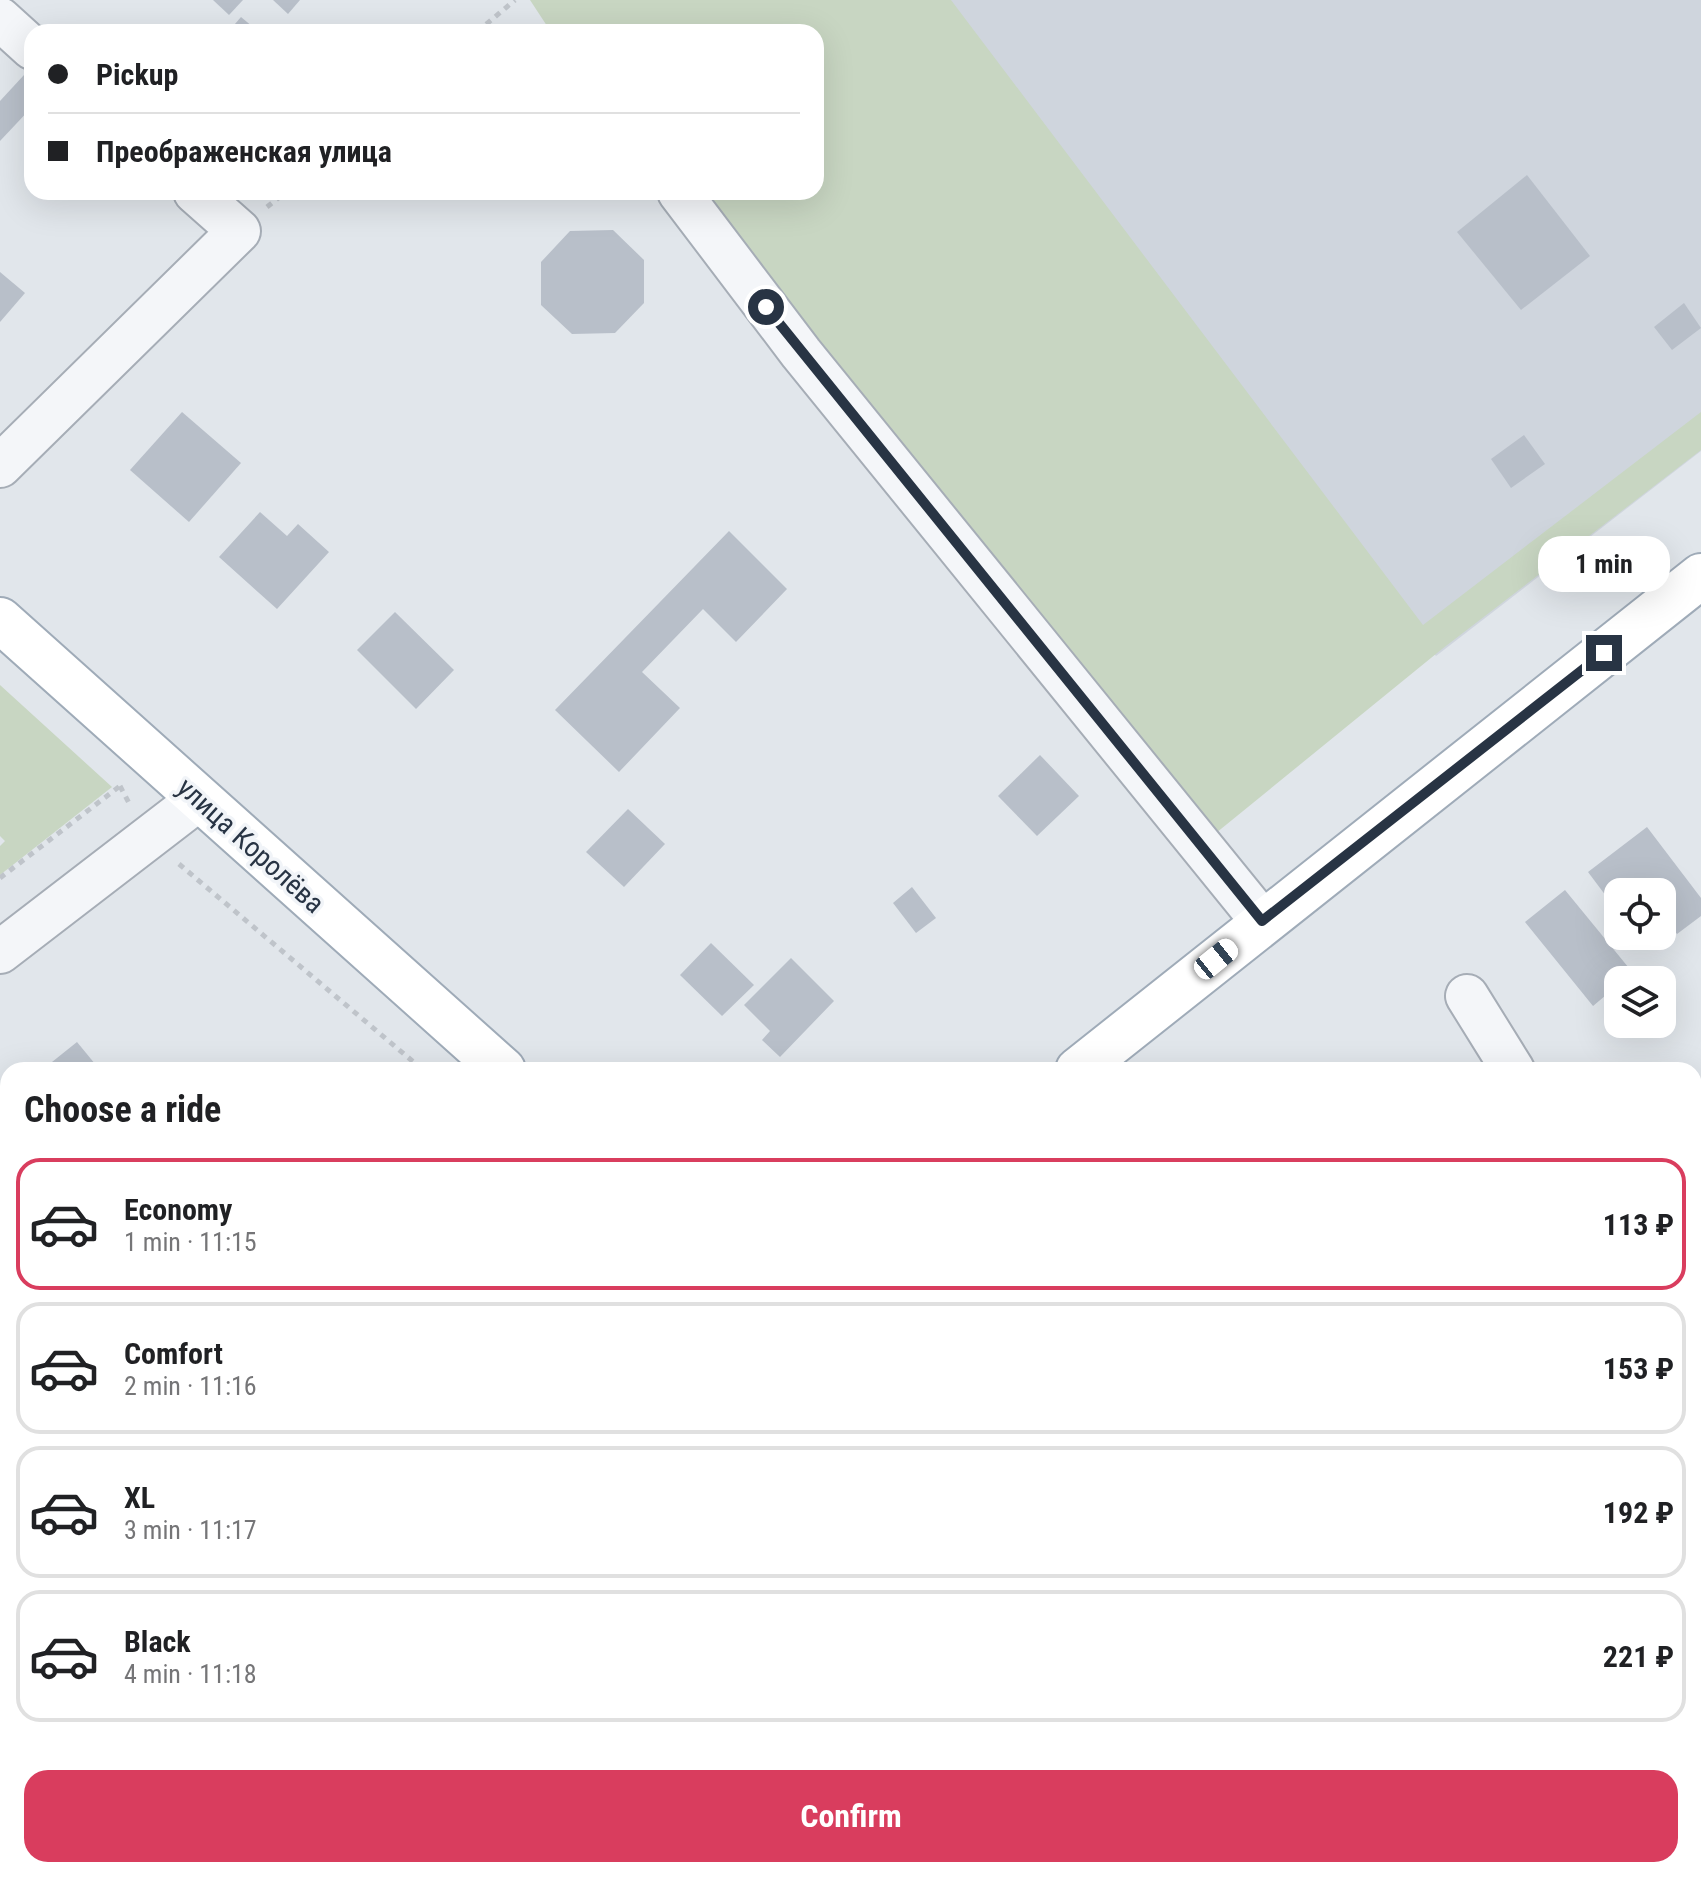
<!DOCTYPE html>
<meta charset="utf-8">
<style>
body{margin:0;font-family:"Roboto Condensed",sans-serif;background:#f6f6f6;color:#202124;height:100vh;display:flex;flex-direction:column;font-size:30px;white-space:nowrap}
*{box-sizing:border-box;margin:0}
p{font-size:26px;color:#757577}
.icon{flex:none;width:44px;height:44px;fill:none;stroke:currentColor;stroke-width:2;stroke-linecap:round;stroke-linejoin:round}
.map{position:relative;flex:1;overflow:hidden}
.details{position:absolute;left:0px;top:1062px;width:1702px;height:816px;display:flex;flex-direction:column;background:#fff;border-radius:24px 24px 0 0;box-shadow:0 8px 32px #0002}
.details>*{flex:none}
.guide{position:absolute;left:24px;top:24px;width:800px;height:176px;border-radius:24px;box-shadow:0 8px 32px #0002;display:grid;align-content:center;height:176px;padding:0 24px;background:#fff}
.buttons{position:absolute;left:1604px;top:878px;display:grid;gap:16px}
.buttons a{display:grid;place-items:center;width:72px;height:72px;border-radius:16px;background:#fff;box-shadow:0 8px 32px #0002;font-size:40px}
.end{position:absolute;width:36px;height:36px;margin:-18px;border:10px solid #283444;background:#fff;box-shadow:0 0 0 4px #fff}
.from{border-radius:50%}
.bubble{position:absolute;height:56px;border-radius:24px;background:#fff;box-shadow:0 8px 32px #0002;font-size:26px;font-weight:700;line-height:56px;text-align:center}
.car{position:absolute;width:24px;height:48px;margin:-24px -12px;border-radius:10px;box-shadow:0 0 6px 2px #0007;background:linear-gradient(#fff 24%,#345 0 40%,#fff 0 76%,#345 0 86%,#fff 0)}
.guide b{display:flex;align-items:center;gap:28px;height:76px;font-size:30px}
.guide b+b{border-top:2px solid #e0e0e0}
.guide i{width:20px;height:20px;background:#202124}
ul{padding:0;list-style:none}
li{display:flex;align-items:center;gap:24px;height:132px;margin:0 16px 12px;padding:0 8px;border:4px solid #e0e0e0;border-radius:24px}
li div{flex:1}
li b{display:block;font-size:30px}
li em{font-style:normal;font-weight:700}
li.active{border-color:#d93d5e}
li>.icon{width:72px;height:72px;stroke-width:1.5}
h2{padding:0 24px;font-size:36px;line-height:96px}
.action{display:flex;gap:16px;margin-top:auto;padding:16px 24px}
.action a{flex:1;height:92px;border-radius:24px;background:#d93d5e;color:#fff;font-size:32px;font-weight:700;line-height:92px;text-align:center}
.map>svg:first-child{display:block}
.built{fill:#cfd5dd}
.green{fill:#c8d6c2}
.building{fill:#b8bfc9}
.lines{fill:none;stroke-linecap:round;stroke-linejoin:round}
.minor-casing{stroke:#a6adb6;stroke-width:46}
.major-casing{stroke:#9fabb8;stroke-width:48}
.path{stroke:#bfc4ca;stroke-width:5;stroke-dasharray:6 6;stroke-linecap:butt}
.minor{stroke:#f4f6f9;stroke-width:42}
.major{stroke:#fff;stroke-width:44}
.route{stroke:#283444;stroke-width:10}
.labels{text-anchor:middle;stroke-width:7;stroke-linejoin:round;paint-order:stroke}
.street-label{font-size:28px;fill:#283444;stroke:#f1f4f8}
</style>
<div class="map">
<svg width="1701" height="1878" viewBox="0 0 1701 1878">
<rect width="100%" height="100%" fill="#e1e6eb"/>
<polygon class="built" points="942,0 1701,0 1701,451 1436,656"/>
<g class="green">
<polygon points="530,0 951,0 1423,625 1701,412 1701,450 1442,649 1216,833 696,192 816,192 816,32 551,32"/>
<polygon points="0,685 112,787 0,875 0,846 5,841 0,836"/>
<polygon points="1701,1383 1701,1494 1694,1500 1694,1395"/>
<polygon points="33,1870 81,1870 71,1878 22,1878"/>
<polygon points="932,1870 1506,1870 1512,1878 934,1878"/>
</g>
<g class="building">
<polygon points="213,0 243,0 229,15"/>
<polygon points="273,0 300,0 288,14"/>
<polygon points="241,17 259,32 228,32"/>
<polygon points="24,75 32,82 32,107 0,141 0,101"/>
<polygon points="1527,175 1590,256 1521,310 1457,232"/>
<polygon points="613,230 644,260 644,303 615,333 572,334 541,305 541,262 570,231"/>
<polygon points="0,272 25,293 0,322"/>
<polygon points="1684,303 1701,328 1672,350 1654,327"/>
<polygon points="182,412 241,463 189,522 130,470"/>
<polygon points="1524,435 1545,464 1511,488 1491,459"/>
<polygon points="260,512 287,536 298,524 329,552 277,609 219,557"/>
<polygon points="729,531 787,589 736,642 703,609 642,672 680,708 619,772 555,710"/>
<polygon points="395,612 454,670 416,709 357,650"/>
<polygon points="1040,755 1079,796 1037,836 998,796"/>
<polygon points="628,809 665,844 624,887 586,852"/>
<polygon points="1647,827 1701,898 1701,916 1677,934 1669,924 1662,929 1662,892 1618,892 1618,912 1588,872"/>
<polygon points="912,887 936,918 916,933 893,903"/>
<polygon points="1565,890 1633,973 1618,980 1618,985 1593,1006 1525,922"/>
<polygon points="1636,936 1653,936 1642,944"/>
<polygon points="711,943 754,985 722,1016 680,975"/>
<polygon points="791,958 834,1001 780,1057 762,1040 770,1031 744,1005"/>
<polygon points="77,1042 100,1070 42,1070"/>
<polygon points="0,1600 8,1610 8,1682 0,1688"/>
<polygon points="1694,1691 1701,1703 1701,1720 1694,1724"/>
</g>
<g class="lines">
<g class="minor-casing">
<g id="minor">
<polyline points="0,19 32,48"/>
<polyline points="679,192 801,353 1262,921"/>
<polyline points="0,466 239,231 195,192"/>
<polyline points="0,952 199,799"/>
<polyline points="1467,996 1513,1070"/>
<polyline points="1694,1333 1701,1341"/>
<polyline points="1694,1531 1701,1526"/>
<polyline points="0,1869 8,1863"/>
<polyline points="908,1870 909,1878"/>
<polyline points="100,1878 110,1870"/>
</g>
</g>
<g class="major-casing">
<g id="major">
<polyline points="0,620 503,1070"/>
<polyline points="1078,1070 1701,576"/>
</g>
</g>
<g class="path">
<polyline points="477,32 515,0"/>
<polyline points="267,207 286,192"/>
<polyline points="120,786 130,805"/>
<polyline points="179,864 423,1070"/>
<polyline points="0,878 120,786"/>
<polyline points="0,1817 8,1811"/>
<polyline points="1256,1878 1263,1870"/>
</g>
<use href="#minor" class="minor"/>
<use href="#major" class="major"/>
</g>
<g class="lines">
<polyline class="route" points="766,307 1262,921 1604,653"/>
</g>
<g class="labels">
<g class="street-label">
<text transform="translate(251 845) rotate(42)" y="10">улица Королёва</text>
</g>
</g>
</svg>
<div class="buttons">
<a><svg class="icon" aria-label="locate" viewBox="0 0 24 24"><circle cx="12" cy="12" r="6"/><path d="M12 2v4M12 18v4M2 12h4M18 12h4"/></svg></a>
<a><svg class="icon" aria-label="layers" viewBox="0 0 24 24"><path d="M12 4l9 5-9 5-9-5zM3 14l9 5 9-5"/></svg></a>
</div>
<i class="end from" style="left:766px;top:307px"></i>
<i class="end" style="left:1604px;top:653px"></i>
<div class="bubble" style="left:1538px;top:536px;width:132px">1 min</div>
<i class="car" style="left:1216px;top:959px;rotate:51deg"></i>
<div class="guide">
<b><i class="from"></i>Pickup</b>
<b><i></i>Преображенская улица</b>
</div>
<section class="details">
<h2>Choose a ride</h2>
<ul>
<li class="active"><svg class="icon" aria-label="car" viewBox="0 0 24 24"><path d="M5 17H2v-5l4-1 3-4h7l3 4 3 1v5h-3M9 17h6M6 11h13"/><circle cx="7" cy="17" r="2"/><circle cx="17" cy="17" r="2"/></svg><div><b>Economy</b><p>1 min · 11:15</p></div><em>113 ₽</em></li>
<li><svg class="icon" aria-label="car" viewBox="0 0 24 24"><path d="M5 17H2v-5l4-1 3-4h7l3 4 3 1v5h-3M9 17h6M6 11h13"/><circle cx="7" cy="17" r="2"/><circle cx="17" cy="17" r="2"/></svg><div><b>Comfort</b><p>2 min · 11:16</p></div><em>153 ₽</em></li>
<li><svg class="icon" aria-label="car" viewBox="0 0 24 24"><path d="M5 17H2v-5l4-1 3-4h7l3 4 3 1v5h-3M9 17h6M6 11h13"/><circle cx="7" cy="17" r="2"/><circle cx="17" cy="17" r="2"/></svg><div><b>XL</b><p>3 min · 11:17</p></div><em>192 ₽</em></li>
<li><svg class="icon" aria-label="car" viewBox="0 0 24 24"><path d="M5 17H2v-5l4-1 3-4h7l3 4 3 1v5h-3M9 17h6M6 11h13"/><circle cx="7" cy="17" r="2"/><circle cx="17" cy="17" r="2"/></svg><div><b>Black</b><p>4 min · 11:18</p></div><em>221 ₽</em></li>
</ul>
<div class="action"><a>Confirm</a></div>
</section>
</div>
